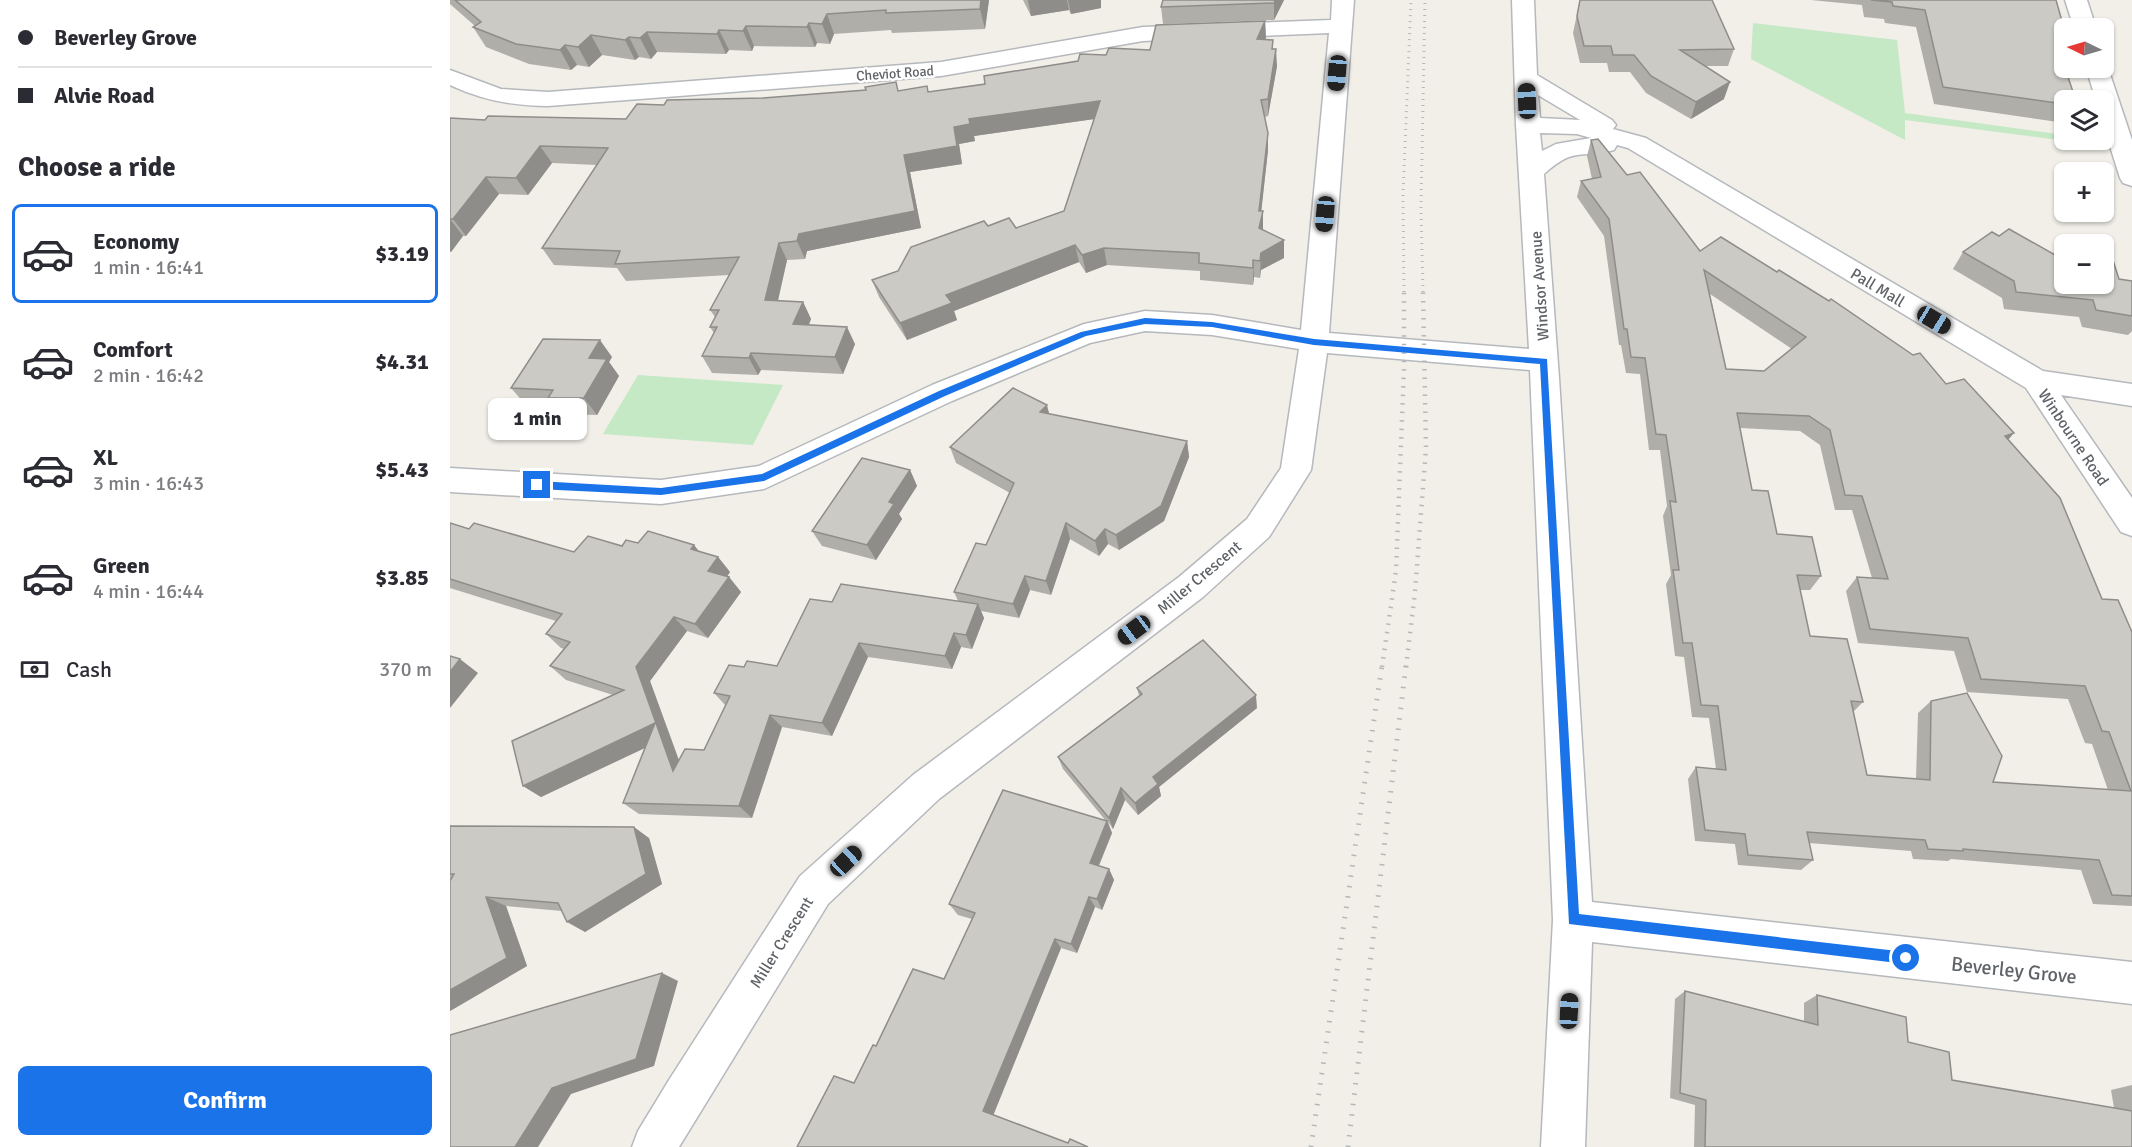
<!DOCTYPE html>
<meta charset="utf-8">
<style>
body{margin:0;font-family:Signika,sans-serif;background:#f2f2f3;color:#2b2b33;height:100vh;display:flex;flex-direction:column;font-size:22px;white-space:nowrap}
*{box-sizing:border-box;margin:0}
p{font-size:20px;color:#7c7c81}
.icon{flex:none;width:33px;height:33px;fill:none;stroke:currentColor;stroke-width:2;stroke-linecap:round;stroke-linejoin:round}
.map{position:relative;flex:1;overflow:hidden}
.side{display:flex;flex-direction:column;background:#fff;width:450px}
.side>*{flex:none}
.guide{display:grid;align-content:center;height:132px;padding:0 18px;background:#fff}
.needle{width:39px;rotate:275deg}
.tools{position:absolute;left:1604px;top:18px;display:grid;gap:12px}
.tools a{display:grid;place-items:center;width:60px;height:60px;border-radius:9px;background:#fff;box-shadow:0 2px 4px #0004;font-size:30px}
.end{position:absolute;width:27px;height:27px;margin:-14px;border:8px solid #1a73e8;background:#fff;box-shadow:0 0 0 3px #fff}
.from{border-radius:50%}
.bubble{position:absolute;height:42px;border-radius:9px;background:#fff;box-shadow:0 2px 4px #0004;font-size:20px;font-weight:700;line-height:42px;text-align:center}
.car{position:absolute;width:18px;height:36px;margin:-18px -9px;border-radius:8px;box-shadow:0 0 4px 2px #0007;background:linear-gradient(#222 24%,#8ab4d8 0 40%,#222 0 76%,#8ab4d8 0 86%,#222 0)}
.guide b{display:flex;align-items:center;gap:21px;height:57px;font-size:22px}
.guide b+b{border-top:2px solid #e1e1e2}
.guide i{width:15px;height:15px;background:#2b2b33}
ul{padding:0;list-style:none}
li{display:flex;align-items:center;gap:18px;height:99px;margin:0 12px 9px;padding:0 6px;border:3px solid transparent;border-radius:9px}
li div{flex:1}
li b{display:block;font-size:22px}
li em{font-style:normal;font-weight:700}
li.active{border-color:#1a73e8}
li>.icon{width:54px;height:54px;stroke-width:1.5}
h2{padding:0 18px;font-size:27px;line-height:72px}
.pay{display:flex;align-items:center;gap:15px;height:66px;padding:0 18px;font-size:22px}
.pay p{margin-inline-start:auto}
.primary-button{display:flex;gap:12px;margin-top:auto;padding:12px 18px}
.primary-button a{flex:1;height:69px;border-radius:9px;background:#1a73e8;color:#fff;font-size:24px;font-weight:700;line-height:69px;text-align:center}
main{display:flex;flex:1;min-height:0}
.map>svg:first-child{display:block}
.green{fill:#c5e8c5}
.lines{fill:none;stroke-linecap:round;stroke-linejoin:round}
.minor-casing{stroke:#b5b8bc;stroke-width:3}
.minor{fill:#fff;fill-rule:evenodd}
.rail-far2{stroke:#b6b7b8;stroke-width:3;stroke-dasharray:1 5;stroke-linecap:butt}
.rail-far1{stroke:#b6b7b8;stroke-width:4.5;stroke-dasharray:1.5 7;stroke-linecap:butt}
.rail{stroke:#b6b7b8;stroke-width:5;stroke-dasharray:1.5 9;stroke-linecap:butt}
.wall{fill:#afaea9;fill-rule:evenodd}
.shaded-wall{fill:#8f8d8a}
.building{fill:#cccac5;stroke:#8f8d8a;stroke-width:1.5;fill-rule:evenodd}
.route{fill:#1a73e8}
.labels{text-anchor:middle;stroke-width:5;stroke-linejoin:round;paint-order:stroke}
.far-street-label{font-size:14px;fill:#5f6368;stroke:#fff}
.street-label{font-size:16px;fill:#5f6368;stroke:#fff}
.near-street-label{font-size:20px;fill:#5f6368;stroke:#fff}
</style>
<main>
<section class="side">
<div class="guide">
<b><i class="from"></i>Beverley Grove</b>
<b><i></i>Alvie Road</b>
</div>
<h2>Choose a ride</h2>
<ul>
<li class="active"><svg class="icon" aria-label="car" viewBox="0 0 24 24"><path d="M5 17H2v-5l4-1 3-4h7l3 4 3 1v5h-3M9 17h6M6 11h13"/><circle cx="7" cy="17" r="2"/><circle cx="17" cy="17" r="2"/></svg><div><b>Economy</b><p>1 min · 16:41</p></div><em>$3.19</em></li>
<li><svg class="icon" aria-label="car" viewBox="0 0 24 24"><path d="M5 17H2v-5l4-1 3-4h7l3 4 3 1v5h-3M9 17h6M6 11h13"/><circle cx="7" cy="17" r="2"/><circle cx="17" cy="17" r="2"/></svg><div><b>Comfort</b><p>2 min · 16:42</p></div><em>$4.31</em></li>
<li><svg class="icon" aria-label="car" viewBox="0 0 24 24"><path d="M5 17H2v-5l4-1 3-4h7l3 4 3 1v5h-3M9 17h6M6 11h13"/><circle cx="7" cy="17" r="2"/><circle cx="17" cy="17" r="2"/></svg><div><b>XL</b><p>3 min · 16:43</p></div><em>$5.43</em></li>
<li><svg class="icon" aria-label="car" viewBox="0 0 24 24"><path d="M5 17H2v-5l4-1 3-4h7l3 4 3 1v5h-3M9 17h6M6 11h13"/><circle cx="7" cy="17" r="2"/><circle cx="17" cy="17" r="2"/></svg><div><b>Green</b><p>4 min · 16:44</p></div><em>$3.85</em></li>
</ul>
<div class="pay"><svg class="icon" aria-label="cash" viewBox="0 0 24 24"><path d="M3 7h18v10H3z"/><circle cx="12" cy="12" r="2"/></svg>Cash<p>370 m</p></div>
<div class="primary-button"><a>Confirm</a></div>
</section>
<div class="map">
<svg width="1682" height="1147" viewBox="0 0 1682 1147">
<rect width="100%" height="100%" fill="#f1efe8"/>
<g class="green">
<polygon points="1303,23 1447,40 1455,113 1614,135 1614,140 1638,140 1640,144 1455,120 1455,140 1301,59"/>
<polygon points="188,375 333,385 303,445 153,434"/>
</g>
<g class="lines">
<g class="minor-casing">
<g id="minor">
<path d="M882,0H904L879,333L1079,349L1066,125L1062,0H1084L1087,75L1162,120L1166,125L1163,129L1196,138L1593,371L1682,384V406L1611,395L1682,498V536L1671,532L1576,388L1178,148L1167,145L1164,150C1129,159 1125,146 1094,174L1109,378L1142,902L1682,962V1004L1142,942L1135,1147H1091L1103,920L1080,370L877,353L861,470L819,537L753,597L489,799L378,904L229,1147H182L188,1131L219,1080L350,876L463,775L729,577L797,519L831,468L849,349L762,335L695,331L640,343L502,401L314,489L211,504L0,492V468L211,480L309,466L482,385L634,324L695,311L762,315L851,330L879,33L693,41L491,76L98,106C63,106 32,100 0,85V70L51,89L98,92L491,62L693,27L881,20ZM1088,95L1130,120L1090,118ZM1090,133L1127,134L1141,138L1106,144L1092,151Z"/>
<polygon points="1615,0 1637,0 1646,28 1624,28"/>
<polygon points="1653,63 1658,68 1682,140 1682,186 1673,183 1670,178 1653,124 1653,100 1646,100 1636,68 1653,68"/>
</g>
</g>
<use href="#minor" class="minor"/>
<g class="rail-far2">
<polyline points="954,292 953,195 961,0"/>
<polyline points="973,292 971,207 975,0"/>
</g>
<g class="rail-far1">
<polyline points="932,667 946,571 954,369 954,291"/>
<polyline points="956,667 965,592 976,448 973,291"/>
</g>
<g class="rail">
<polyline points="861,1147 932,665"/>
<polyline points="898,1147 956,665"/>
</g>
</g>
<g class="wall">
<polygon points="0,0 539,0 535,29 442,33 441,30 384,34 380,44 367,43 365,47 304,46 302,51 279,50 276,54 207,52 201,59 189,57 185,60 152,55 139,67 127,65 121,70 79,64 36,47 23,27 25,26 0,4"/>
<polygon points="573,0 651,0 651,8 621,14 619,10 581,16"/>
<polygon points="834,0 824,20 713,24 711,7"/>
<polygon points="1130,0 1284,49 1278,66 1256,66 1274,99 1241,119 1196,93 1180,72 1159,72 1157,63 1130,63 1123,33"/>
<polygon points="1361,0 1606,0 1614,28 1614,32 1608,43 1624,95 1620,100 1614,100 1614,113 1608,122 1484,104 1466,27 1435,23 1434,19 1414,17 1412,5"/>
<polygon points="815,21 816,38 815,40 823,40 823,49 827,66 818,116 815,117 818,150 811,211 813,230 834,258 811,270 810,278 804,277 803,285 750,280 750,271 657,265 636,273 629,262 504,311 507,320 457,340 429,297 422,280 448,271 538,226 566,228 614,211 644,119 524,136 525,141 509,144 512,164 460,172 471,228 357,251 355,259 337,260 328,301 353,302 361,319 359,325 405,344 393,374 311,370 308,375 262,373 252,356 264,333 260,327 265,317 260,310 279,275 176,281 167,268 104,265 92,248 147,165 102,163 78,195 49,194 16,236 13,236 1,252 0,252 0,118 15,120 176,119 214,105 313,98 449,91 479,92 535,84 656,55 700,50"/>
<path d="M1141,140L1250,251L1496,384L1558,440L1652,599L1682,632V906L1643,904L1631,870L1501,859L1498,861L1463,859L1461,851L1359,843L1363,860L1351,870L1288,865L1285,844L1245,841L1238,779L1246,767L1266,769L1259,718L1242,717L1234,657L1225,656L1216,584L1221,575L1213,516L1217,506L1210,450H1199L1190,374L1176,373L1171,345H1169L1154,236L1127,197L1131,181L1142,179L1137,156ZM1260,294L1342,349L1314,371L1276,369ZM1290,428L1350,431L1370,445L1385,510H1402L1422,578L1407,577L1396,591L1408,643L1504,651L1517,692L1618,699L1635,743L1642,744L1658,790L1543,782L1481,701L1468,713L1466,779L1417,775L1403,712L1413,702L1360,636L1350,590H1360L1371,576L1327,534L1302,490Z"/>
<path d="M1559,229L1603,254L1615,237L1657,242L1669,279L1682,281V331L1678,335L1632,327L1629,317L1554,309L1552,298L1503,269L1513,252L1542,232L1549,236ZM1614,244H1653V284H1614Z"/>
<polygon points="162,357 159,362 169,376 147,415 112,414 105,406 75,404 61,388"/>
<polygon points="599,414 737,441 739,457 714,521 669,550 658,544 649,556 620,539 601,595 580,590 569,618 531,611 534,618 522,649 511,647 502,669 418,657 382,736 332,727 302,818 189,814 173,803 195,747 91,797 73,786 163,695 116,680 100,666 114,649 111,648 96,634 106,621 0,588 0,523 19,529 124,552 188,543 244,545 249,552 268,557 280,572 277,577 279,577 291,592 258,638 237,631 200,681 229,760 254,750 276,706 264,693 294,667 327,666 382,602 508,601 504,592 536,545 560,493 506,463 500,447"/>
<polygon points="460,470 467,486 449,514 452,519 426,560 372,546 362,531"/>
<polygon points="687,688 807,708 709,787 711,796 688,815 675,800 663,829 658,822 662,833 649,866 659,869 664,880 652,910 645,907 627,953 611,948 543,1114 618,1143 347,1147 404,1083 426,1046 494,979 522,919 508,915 499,904 656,821 613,769 608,757 689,696"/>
<polygon points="0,825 2,826 199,838 212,884 135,932 112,911 56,906 77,966 0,1011"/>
<polygon points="1235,991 1354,1022 1354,1003 1367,995 1458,1042 1502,1080 1664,1108 1661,1090 1682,1085 1682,1147 1244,1147 1245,1105 1220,1098 1225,999"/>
</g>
<g class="shaded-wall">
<polygon points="531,0 539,0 535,29 530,9"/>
<polygon points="578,0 617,0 619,10 581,16"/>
<polygon points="618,0 651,0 651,8 621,14"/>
<polygon points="825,0 834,0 824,20 824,3"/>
<polygon points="377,14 384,34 380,44 372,24"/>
<polygon points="815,21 816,38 807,57 807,39"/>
<polygon points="359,23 367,43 365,47 357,27"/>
<polygon points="296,26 304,46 302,51 293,31"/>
<polygon points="269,30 279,50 276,54 267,34"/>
<polygon points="197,32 207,52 201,59 190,38"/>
<polygon points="141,35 152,55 139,67 128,47"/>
<polygon points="179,37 189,57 185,60 175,40"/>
<polygon points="115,45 127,65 121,70 110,50"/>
<polygon points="826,49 827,66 818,116 818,99"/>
<polygon points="1280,82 1274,99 1241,119 1246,102"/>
<polygon points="650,101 652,118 524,136 525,141 509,144 512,164 460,172 471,228 357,251 355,259 347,241 349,234 454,155 504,127 519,119"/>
<polygon points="818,133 818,150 810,223 813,211 813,229 810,245 809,211"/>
<polygon points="90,146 102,163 78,195 66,178"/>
<polygon points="36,177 49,194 16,236 3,219"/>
<polygon points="0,219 13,236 1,252 0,250"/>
<polygon points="834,240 834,258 811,270 810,278 811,253"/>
<polygon points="329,243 337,260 324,317 315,300"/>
<polygon points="625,245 629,262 504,311 507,320 457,340 450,323 496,295"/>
<polygon points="654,248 657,265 636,273 632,255"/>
<polygon points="803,260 804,277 803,285"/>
<polygon points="353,302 361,319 351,341 343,324"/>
<polygon points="397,327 405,344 393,374 385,357"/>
<polygon points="150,340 162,357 159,362 169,376 147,415 134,398 139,358"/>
<polygon points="301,353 311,370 308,375 299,358"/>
<polygon points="597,405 601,421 590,412"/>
<polygon points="1564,433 1551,448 1555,436"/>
<polygon points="737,441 739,457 714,521 669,550 666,535"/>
<polygon points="460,470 467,486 449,514 452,519 426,560 417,545 439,502"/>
<polygon points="616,523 620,539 601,595 596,581"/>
<polygon points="655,529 658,544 649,556 645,541"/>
<polygon points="244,545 256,560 241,549"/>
<polygon points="268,557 280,572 270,586 258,571"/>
<polygon points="575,576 580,590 569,618 563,604"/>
<polygon points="279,577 291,592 258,638 245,624"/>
<polygon points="528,604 534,618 522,649 516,635"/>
<polygon points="224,617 237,631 200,681 237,783 223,771 212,740 91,797 73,786 205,723 186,667"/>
<polygon points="504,633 511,647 502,669 495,656"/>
<polygon points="409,643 418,657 382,736 372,723"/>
<polygon points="10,659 28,673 0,708 0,672"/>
<polygon points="806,695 807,708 709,787 711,796 688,815 685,803 703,777"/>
<polygon points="320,715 332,727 302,818 289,806"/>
<polygon points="671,788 675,800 663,829 659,818"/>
<polygon points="657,821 662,833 645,874 640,863"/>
<polygon points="184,827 199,838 212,884 135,932 117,922"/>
<polygon points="659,869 664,880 652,910 647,899"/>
<polygon points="36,897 56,906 77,966 0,1011 0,990"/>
<polygon points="639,897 645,907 627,953 621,944"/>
<polygon points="605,939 611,948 543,1116 533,1111"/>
<polygon points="212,973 228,981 204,1066 121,1094 88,1147 65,1147 102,1088"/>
</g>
<g class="building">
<polygon points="5,0 531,0 530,9 436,13 436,10 377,14 372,24 359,23 357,27 296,26 293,31 269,30 267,34 197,32 190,38 179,37 175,40 141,35 128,47 115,45 110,50 66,44 23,27 31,22"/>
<polygon points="713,0 825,0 824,3 711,7"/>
<polygon points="1130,0 1262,0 1284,49 1230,50 1280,82 1246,102 1201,76 1184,55 1163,55 1161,46 1134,46 1127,16"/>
<polygon points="1421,0 1606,0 1614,28 1614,30 1607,29 1610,40 1607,39 1614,63 1614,68 1615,68 1624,95 1615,94 1617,100 1614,100 1614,104 1493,87 1475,10 1443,6 1442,2"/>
<polygon points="815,21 807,39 823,40 822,49 826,49 818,99 811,100 818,133 809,211 813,211 809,228 834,240 811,253 810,261 803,260 803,268 749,263 749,253 654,248 632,255 625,245 496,295 502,303 450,323 422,280 448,271 461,247 534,221 538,226 559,218 566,228 614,211 650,101 519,119 520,124 504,127 507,146 454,155 465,211 349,234 347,241 329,243 315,300 353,302 343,324 397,327 385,357 301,353 299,358 252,356 267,327 260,327 269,310 260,310 289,257 165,264 170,251 92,248 158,148 90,146 66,178 36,177 3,219 0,219 0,118 35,120 38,116 176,119 187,104 214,105 217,100 313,98 416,90 415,87 446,82 448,91 477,86 478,92 535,84 534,76 628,61 630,54 656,55 659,48 700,50 706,25"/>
<path d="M1148,139L1177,175L1190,172L1250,251L1271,237L1327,272L1329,270L1379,301L1381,299L1463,355L1470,353L1496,384L1514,379L1564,433L1555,436L1610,498L1652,599L1668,600L1682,632V896L1662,895L1649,860L1513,849V851L1478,849L1475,840L1357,832L1363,860L1298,855L1295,834L1255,830L1246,767L1276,770L1268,706L1251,705L1242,643H1233L1223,570H1229L1220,501L1226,502L1216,435L1206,434L1195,358L1181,357L1177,329H1174L1159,219L1131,181L1151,177L1141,140ZM1254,270L1356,337L1314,371L1276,369ZM1287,413L1359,416L1380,430L1395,495L1412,496L1438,579L1407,577L1420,629L1518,638L1531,679L1635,686L1652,731L1659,732L1681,791L1543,782L1552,756L1517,693L1481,701L1480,780L1417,775L1401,701L1413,702L1397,639L1360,636L1347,575L1371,576L1362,537L1327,534L1318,491L1302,490Z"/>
<polygon points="1559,229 1614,260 1614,284 1653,284 1653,244 1617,244 1615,237 1657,242 1669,279 1682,281 1682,316 1646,310 1643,300 1566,292 1564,281 1513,252 1542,232 1549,236"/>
<polygon points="93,339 150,340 139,358 157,359 134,398 98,398 103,390 61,388"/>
<polygon points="563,388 597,405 590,412 737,441 711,506 666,535 655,529 645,541 616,523 596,581 575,576 563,604 504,592 526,543 536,545 564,483 500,447"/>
<polygon points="412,458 460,470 439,502 444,504 417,545 362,531"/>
<polygon points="0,523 19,529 24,523 124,552 138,536 172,546 176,540 188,543 198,531 244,545 241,549 268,557 258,571 279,577 245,624 224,617 186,667 223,771 235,749 254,750 280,696 264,693 279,665 294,667 297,661 327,666 360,599 382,602 391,584 528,604 516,635 504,633 495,656 409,643 372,723 320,715 289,806 173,803 205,723 73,786 62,741 174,690 100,666 120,642 96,634 112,614 0,579"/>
<polygon points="753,640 806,695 703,777 708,784 685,803 671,788 659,818 608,757 692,694 687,688"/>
<polygon points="0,656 10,659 0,672"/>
<polygon points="553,790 657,821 640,863 659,869 647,899 639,897 621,944 605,939 533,1111 618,1143 620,1139 638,1147 347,1147 384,1076 404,1083 423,1045 426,1046 463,969 494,979 525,913 499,904"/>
<polygon points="0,826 184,827 196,874 117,922 108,903 36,897 57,958 0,990 0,881 4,874 0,874"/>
<polygon points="212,973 186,1059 102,1088 65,1147 0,1147 0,1035"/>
<polygon points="1235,991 1368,1025 1367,995 1456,1017 1458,1042 1499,1052 1502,1080 1682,1111 1682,1147 1255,1147 1256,1100 1230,1093"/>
</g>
<polygon class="route" points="695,318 762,322 864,339 1097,359 1129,914 1456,952 1460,954 1460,962 1456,964 1119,924 1090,364 864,345 762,327 695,324 636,336 495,396 314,481 211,495 87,489 83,485 87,481 211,488 312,474 489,391 631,332"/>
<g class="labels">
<g class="far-street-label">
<text transform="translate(445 73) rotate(-4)" y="5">Cheviot Road</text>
</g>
<g class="street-label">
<text transform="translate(1089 286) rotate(-94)" y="6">Windsor Avenue</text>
<text transform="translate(1428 287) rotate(31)" y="6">Pall Mall</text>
<text transform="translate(1624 437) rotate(56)" y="6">Winbourne Road</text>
<text transform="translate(749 577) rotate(-40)" y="6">Miller Crescent</text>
<text transform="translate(331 942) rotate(-58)" y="6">Miller Crescent</text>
</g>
<g class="near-street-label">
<text transform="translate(1564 970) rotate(6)" y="7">Beverley Grove</text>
</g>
</g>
</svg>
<div class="tools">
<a><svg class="needle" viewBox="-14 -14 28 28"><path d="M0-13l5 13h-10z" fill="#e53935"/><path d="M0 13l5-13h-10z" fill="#7c7c81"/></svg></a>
<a><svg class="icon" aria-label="layers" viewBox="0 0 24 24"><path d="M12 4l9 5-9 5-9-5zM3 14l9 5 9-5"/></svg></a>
<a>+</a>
<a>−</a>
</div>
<i class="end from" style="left:1456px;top:958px"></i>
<i class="end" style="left:87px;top:485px"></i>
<div class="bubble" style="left:38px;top:398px;width:99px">1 min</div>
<i class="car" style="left:887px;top:73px;rotate:185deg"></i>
<i class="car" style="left:1077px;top:101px;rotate:358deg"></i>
<i class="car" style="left:875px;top:214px;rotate:185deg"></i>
<i class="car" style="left:1484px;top:320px;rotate:121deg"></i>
<i class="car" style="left:684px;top:630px;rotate:233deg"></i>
<i class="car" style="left:396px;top:861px;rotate:47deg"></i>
<i class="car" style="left:1119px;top:1011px;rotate:3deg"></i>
</div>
</main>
